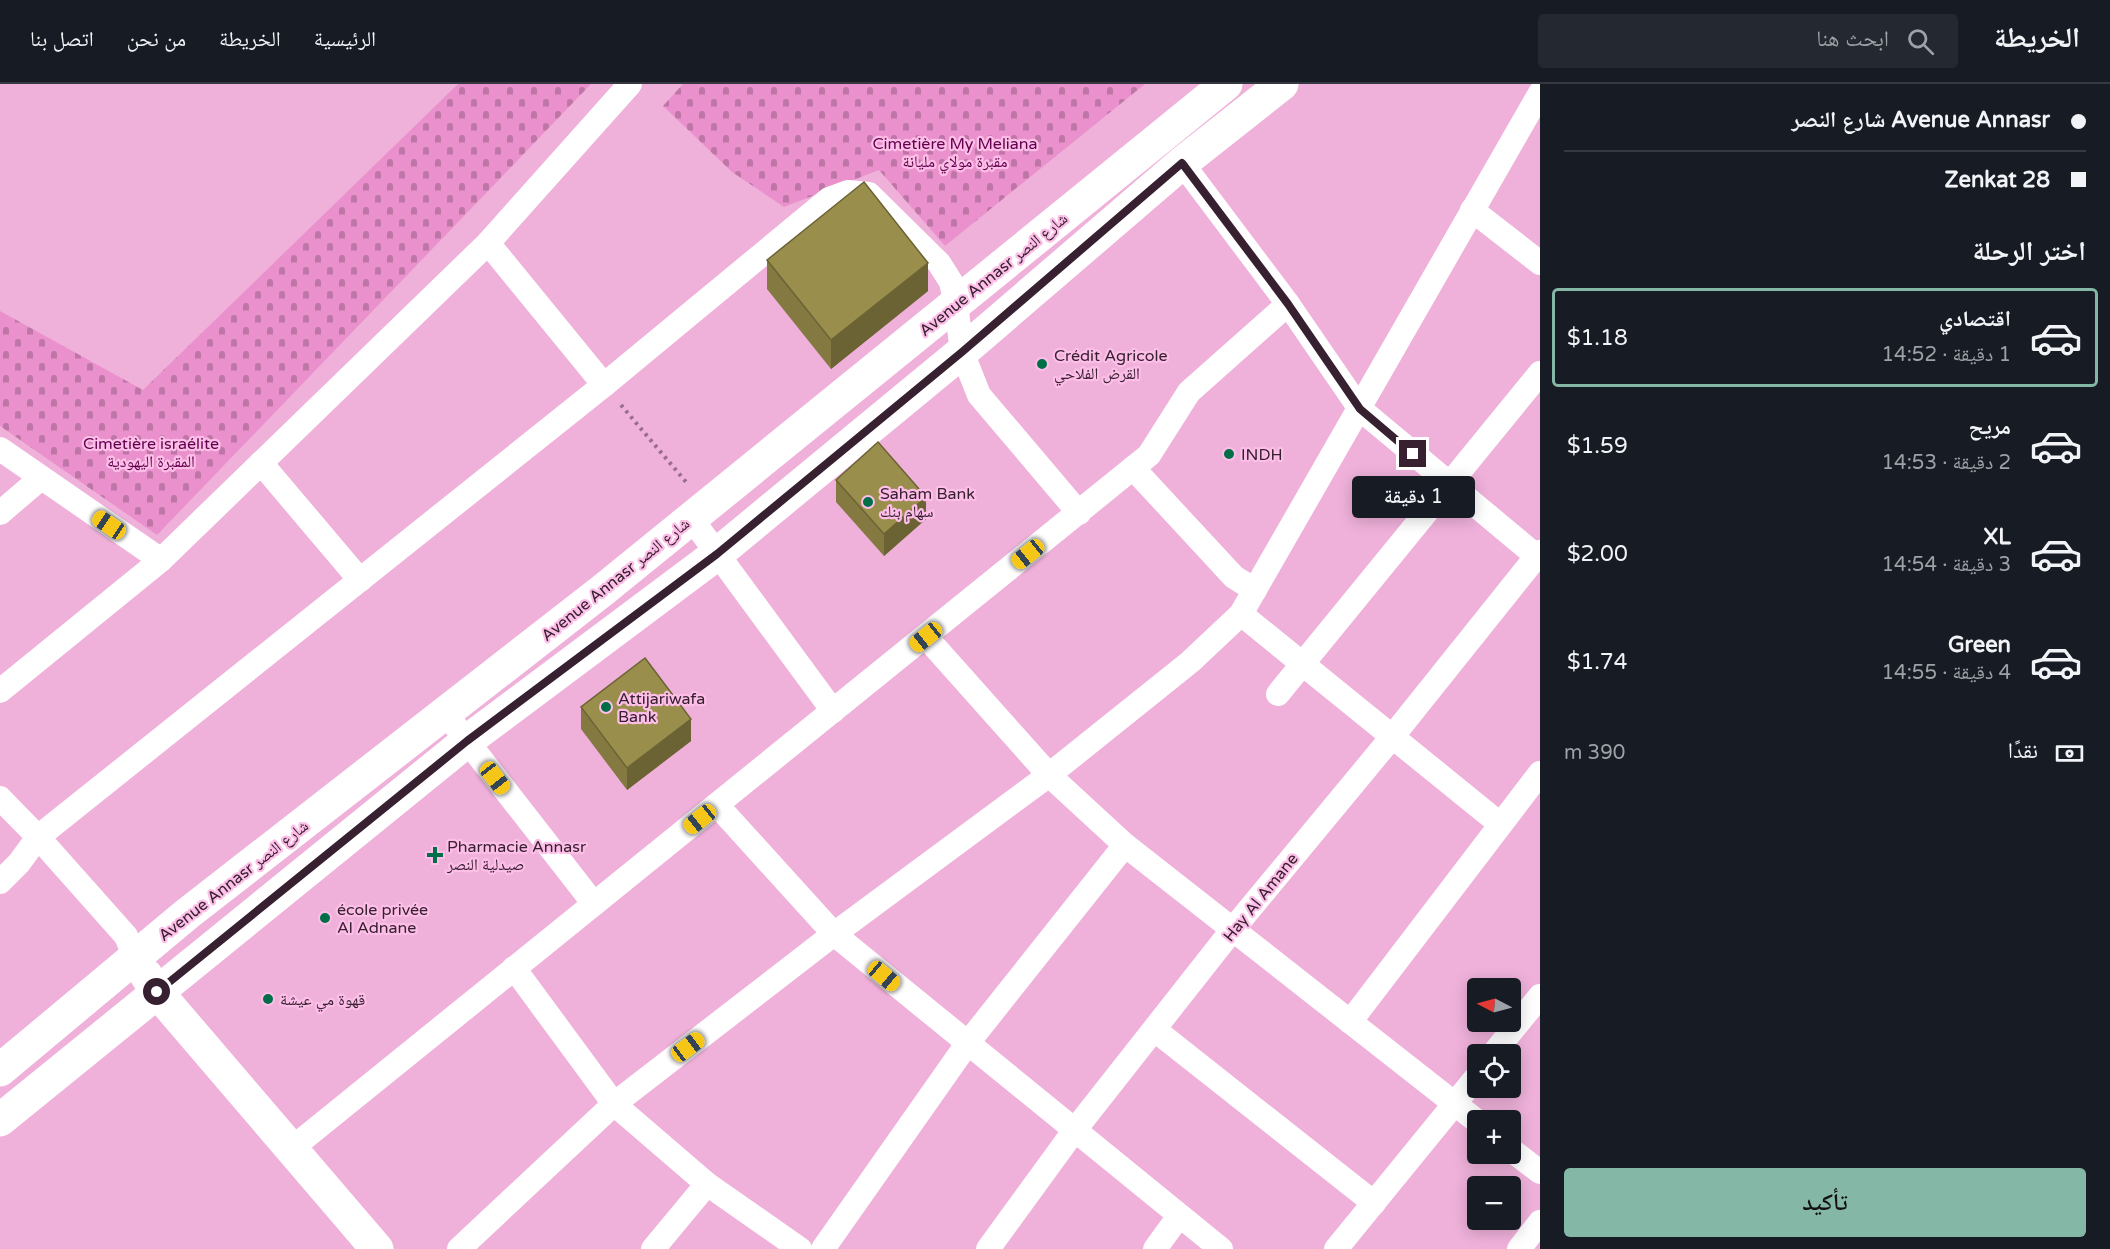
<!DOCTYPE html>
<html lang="ar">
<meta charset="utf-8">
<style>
body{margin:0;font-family:"Varela Round","Noto Naskh Arabic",sans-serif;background:#242831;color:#f1f3f6;direction:rtl;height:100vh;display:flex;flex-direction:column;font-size:22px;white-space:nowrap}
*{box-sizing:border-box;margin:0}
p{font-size:20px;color:#9ea1a6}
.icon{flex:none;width:33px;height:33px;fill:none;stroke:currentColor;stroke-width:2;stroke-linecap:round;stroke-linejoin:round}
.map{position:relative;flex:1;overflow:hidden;direction:ltr}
.panel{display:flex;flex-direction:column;background:#171b24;width:570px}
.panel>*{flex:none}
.guide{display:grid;align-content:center;height:132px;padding:0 24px;background:#171b24}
.needle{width:39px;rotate:276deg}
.tools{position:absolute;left:1467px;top:894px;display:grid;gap:12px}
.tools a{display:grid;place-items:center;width:54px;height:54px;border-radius:6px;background:#171b24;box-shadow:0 3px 15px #0003;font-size:30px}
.end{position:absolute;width:27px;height:27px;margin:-14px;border:8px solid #372030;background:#fff;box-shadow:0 0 0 3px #fff}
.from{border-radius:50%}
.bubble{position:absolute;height:42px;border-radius:6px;background:#171b24;box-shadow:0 3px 15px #0003;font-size:20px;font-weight:600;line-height:42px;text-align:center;direction:rtl}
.car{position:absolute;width:18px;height:36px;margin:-18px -9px;border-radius:8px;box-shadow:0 0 4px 2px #0007;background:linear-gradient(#f5c518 24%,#345 0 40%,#f5c518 0 76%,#345 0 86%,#f5c518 0)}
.guide b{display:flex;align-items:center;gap:21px;height:57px;font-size:22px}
.guide b+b{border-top:2px solid #363941}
.guide i{width:15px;height:15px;background:#f1f3f6}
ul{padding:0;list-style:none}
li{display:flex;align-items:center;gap:18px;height:99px;margin:0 12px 9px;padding:0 12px;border:3px solid transparent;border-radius:6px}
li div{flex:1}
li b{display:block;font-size:22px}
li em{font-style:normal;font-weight:600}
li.selected{border-color:#85b7a7}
li>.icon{width:54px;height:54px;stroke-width:1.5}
h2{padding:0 24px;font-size:27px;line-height:72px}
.pay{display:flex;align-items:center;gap:15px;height:66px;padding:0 24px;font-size:22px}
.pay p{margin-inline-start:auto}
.action{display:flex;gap:12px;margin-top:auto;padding:12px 24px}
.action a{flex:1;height:69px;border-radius:6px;background:#85b7a7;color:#111;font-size:24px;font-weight:600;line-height:69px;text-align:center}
header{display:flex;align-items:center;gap:36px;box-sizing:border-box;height:84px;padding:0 30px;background:#171b24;border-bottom:2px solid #363941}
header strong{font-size:28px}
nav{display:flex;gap:33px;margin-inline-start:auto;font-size:21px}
.search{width:420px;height:54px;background:#242831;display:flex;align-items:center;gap:15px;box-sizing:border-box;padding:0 21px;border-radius:6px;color:#9ea1a6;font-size:22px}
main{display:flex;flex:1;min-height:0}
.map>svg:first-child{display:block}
.cemetery{fill:url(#cemetery-stones)}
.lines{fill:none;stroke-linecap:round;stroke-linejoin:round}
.path{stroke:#9a6e8b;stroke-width:4;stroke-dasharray:3 4.5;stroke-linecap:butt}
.street{stroke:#fff;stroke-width:24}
.secondary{stroke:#fff;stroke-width:33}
.wall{fill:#847a41}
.shaded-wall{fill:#6c6335}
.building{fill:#9a8e4c;stroke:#6c6335;stroke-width:1.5}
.route{stroke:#372030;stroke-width:8}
.poi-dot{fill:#006e47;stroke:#fdbee7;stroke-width:2}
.labels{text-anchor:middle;stroke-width:4.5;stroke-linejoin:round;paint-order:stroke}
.park-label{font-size:16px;fill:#61004d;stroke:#fdbee7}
.street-label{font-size:16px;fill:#372030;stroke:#fdbee7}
.poi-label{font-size:16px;fill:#372030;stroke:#fdbee7;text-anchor:start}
</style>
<header>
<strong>الخريطة</strong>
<div class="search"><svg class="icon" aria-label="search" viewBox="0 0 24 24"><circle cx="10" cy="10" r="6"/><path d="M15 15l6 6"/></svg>ابحث هنا</div>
<nav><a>الرئيسية</a><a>الخريطة</a><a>من نحن</a><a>اتصل بنا</a></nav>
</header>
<main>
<section class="panel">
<div class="guide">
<b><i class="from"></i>Avenue Annasr شارع النصر</b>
<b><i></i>Zenkat 28</b>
</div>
<h2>اختر الرحلة</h2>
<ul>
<li class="selected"><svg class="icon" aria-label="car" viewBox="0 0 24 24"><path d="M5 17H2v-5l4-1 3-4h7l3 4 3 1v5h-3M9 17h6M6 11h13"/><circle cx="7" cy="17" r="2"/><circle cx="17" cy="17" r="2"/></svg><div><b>اقتصادي</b><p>1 دقيقة · 14:52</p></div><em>$1.18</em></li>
<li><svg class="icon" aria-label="car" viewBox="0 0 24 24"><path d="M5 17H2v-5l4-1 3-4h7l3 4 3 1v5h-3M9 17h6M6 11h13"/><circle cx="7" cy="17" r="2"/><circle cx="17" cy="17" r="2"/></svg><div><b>مريح</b><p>2 دقيقة · 14:53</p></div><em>$1.59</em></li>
<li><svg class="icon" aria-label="car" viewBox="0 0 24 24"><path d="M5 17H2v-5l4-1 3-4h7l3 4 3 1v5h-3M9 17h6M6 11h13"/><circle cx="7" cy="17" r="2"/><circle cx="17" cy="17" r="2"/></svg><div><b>XL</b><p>3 دقيقة · 14:54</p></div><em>$2.00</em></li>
<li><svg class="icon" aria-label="car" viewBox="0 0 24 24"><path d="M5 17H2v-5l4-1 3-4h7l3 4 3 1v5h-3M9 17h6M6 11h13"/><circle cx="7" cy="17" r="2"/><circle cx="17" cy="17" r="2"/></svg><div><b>Green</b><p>4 دقيقة · 14:55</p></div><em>$1.74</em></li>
</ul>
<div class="pay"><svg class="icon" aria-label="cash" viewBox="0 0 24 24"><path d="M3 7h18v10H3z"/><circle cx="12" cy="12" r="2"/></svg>نقدًا<p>390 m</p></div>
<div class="action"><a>تأكيد</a></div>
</section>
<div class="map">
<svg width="1540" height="1165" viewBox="0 0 1540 1165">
<defs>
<pattern id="cemetery-stones" width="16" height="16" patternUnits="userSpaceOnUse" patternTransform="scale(1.5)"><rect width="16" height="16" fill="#ea91cd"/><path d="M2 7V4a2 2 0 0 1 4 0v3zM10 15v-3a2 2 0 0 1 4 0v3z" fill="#be76a7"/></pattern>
</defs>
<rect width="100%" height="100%" fill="#efb1da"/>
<g class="cemetery">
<polygon points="458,0 591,0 157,451 0,342 0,227 143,306"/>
<polygon points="683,0 1145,0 945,162 879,86 784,123 732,88 663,22"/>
</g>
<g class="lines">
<polyline class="path" points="621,321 686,398"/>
<g class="street">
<polyline points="1182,79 1288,220 1360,325 1540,475"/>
<polyline points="1472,126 1540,179"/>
<polyline points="488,159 604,301"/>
<polyline points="0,365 161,476"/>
<polyline points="261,379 360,496"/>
<polyline points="1133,384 1234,493 1255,506"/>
<polyline points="0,429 41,394"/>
<polyline points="691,434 833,627"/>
<polyline points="1241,530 1500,740"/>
<polyline points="926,553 1049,691 1125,761 1478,1038"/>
<polyline points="0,607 161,476 488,159 630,0"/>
<polyline points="1278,610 1540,289"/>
<polyline points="446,630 594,820"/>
<polyline points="0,714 38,753 126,852 135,874"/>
<polyline points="717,721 834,850 1221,1165"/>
<polyline points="0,798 19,779 38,753 604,301 829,115 848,108 869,110 939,179 951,198 956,220 962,268 979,311 1079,429"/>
<polyline points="514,884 614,1020 707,1100 800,1165"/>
<polyline points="1350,938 1540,689"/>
<polyline points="1155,946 1374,1119"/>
<polyline points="1493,970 1540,912"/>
<polyline points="291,1065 1149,371 1189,308 1288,220"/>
<polyline points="1510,1065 1540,1088"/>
<polyline points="459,1165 614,1020 834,850 1049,691 1190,578 1241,530 1540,9"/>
<polyline points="653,1165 707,1100"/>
<polyline points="823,1165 967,960 1125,761"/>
<polyline points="988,1165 1074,1047 1233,845 1392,653 1540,468"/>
<polyline points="1155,1165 1179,1132"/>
<polyline points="1336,1165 1478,991"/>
<polyline points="1519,1165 1540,1138"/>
</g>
<g class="secondary">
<polyline points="146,891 157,908 377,1165"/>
<polyline points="0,986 187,830 603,506 1226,0"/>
<polyline points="0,1036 467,657 717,470 962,268 1182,79 1282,0"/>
</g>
</g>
<g class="wall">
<polygon points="767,176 928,207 831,285 767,205"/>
<polygon points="836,396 926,435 884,472 836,418"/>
<polygon points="581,623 691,657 627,706 581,645"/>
</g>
<g class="shaded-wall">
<polygon points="928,179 928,207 831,285 831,256"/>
<polygon points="926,413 926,435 884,472 884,450"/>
<polygon points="691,635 691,657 627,706 627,684"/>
</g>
<g class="building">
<polygon points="864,98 928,179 831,256 767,176"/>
<polygon points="878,358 926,413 884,450 836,396"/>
<polygon points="645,574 691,635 627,684 581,623"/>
</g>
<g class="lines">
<polyline class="route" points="157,908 467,657 717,470 962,268 1182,79 1288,220 1360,325 1413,370"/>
</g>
<g class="poi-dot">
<circle cx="1042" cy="280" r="6"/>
<circle cx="1229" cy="370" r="6"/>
<circle cx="868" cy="418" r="6"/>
<circle cx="606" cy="623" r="6"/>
<path d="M432 762h6v6h6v6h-6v6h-6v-6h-6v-6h6z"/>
<circle cx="325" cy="834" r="6"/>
<circle cx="268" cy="915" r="6"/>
</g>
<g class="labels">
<g class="park-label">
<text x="955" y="65">Cimetière My Meliana<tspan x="955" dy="18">مقبرة مولاي مليانة</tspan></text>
<text x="151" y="365">Cimetière israélite<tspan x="151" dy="18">المقبرة اليهودية</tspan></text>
</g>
<g class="street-label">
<text transform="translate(993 190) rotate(-39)" y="6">Avenue Annasr شارع النصر</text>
<text transform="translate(615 495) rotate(-39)" y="6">Avenue Annasr شارع النصر</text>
<text transform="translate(233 796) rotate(-38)" y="6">Avenue Annasr شارع النصر</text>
<text transform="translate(1260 813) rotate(-51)" y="6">Hay Al Amane</text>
</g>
<g class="poi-label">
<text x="1054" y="277">Crédit Agricole<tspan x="1054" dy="18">القرض الفلاحي</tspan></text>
<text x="1241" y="376">INDH</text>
<text x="880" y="415">Saham Bank<tspan x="880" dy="18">سهام بنك</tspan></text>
<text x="618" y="620">Attijariwafa<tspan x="618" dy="18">Bank</tspan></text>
<text x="447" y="768">Pharmacie Annasr<tspan x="447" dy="18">صيدلية النصر</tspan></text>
<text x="337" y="831">école privée<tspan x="337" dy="18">Al Adnane</tspan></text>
<text x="280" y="921">قهوة مي عيشة</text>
</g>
</g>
</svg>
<div class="tools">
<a><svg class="needle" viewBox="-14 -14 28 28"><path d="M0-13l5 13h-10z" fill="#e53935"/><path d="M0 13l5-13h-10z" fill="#9ea1a6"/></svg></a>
<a><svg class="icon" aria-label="locate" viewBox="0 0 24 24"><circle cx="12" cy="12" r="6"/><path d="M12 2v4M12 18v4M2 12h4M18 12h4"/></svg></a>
<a>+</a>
<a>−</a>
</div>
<i class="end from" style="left:157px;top:908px"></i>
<i class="end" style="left:1413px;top:370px"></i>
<div class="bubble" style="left:1352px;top:392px;width:123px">1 دقيقة</div>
<i class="car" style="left:109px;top:441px;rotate:304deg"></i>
<i class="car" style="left:1028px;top:470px;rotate:231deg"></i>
<i class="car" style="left:926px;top:553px;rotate:231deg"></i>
<i class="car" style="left:495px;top:694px;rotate:142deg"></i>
<i class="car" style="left:700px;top:735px;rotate:231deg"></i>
<i class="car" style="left:884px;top:892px;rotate:130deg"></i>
<i class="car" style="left:688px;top:963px;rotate:53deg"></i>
</div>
</main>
